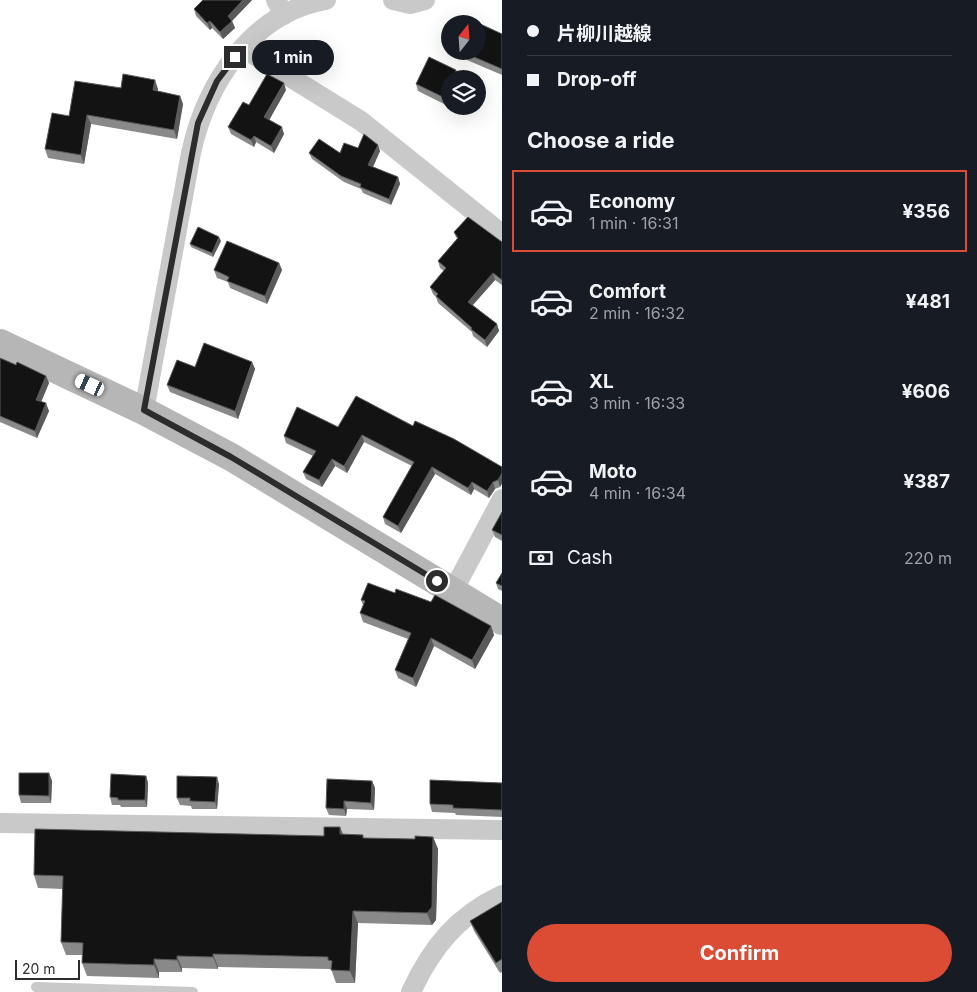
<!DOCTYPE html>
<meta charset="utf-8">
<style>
body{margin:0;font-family:Inter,"Noto Sans JP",sans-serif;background:#20242c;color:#f1f3f6;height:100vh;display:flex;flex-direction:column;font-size:19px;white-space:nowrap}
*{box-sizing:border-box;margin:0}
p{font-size:16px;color:#9ea1a6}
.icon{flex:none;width:28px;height:28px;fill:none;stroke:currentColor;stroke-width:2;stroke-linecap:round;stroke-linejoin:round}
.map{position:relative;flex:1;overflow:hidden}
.details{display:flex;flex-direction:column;background:#171b24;width:475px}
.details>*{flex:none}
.banner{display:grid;align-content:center;height:110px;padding:0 25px;background:#171b24}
.needle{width:32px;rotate:17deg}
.fabs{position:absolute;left:441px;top:15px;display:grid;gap:10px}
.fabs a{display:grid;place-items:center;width:45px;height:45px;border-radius:50%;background:#171b24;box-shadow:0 5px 20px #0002;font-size:25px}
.scale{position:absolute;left:15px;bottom:12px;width:65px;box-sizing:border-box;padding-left:5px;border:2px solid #2c2c2c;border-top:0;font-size:14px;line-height:18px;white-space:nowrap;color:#2c2c2c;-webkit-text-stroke:4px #fff;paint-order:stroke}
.end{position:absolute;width:22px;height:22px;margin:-11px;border:6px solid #2c2c2c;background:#fff;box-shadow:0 0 0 2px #fff}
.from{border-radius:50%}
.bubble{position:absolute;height:35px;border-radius:18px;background:#171b24;box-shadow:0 5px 20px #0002;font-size:16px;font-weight:700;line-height:35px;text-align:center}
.car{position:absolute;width:15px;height:30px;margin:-15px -8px;border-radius:6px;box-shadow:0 0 4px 1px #0007;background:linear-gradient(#fff 24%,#345 0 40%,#fff 0 76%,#345 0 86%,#fff 0)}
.banner b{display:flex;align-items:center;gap:18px;height:48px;font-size:19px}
.banner b+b{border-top:1px solid #363941}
.banner i{width:12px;height:12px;background:#f1f3f6}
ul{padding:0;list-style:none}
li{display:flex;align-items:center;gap:15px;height:82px;margin:0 10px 8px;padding:0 15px;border:2px solid transparent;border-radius:0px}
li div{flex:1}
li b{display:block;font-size:19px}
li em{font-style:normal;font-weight:700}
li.selected{border-color:#dc4c35}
li>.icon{width:45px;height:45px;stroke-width:1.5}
h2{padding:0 25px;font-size:22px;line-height:60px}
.pay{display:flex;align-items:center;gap:12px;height:55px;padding:0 25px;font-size:19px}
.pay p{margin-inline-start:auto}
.button{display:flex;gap:10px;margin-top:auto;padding:10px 25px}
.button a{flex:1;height:58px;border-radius:30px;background:#dc4c35;color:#fff;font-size:20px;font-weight:700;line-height:58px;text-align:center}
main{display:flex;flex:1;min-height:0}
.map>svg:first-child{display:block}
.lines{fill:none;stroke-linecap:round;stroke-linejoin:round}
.service{stroke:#c9c9c9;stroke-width:10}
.minor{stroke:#c9c9c9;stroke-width:20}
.secondary{stroke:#b6b6b6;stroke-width:28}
.wall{fill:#898989}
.shaded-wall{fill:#5a5a5a}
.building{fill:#131313;stroke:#5a5a5a}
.route{stroke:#2c2c2c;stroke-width:6}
</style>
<main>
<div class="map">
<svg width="502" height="992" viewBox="0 0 502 992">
<rect width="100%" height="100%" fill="#fff"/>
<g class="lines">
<polyline class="service" points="36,987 193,992"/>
<g class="minor">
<polyline points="276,0 284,15"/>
<polyline points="393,0 410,4 425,0"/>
<polyline points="243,48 361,121 502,234"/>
<path d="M144,411L191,153C206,84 251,13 326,0"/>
<polyline points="453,591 502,499"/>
<polyline points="0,823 502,830"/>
<path d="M411,992C432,947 457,916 502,895"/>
</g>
<polyline class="secondary" points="0,343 144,411 231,457 502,621"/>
</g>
<g class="wall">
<polygon points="203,0 252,0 232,21 235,28 223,39 212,28 210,30 196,16 194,9"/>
<polygon points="502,34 502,75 467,60 465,53"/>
<polygon points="456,70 459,78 446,105 418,91 416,84"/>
<polygon points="121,88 158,89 157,91 180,96 183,104 177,139 91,124 84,164 48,158 45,149 69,116"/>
<polygon points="286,90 269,120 284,134 274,153 256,142 254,147 231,134 228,127 249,105"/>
<polygon points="358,148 380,151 373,167 398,177 400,184 391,205 363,193 361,189 344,182 312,159 309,153 340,153"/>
<polygon points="454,232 502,242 502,285 495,280 473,305 497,324 499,331 487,347 473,336 472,332 438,303 436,297 433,294 430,287 444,271 440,268 438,261 457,239"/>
<polygon points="221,241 213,257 191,247 190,244"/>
<polygon points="279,263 282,270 267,304 230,288 228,282 217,278 214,270"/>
<polygon points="0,358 46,376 49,383 41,402 49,411 37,438 0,422"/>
<polygon points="252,362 255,369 238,419 170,392 167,385"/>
<polygon points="413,426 502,467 500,487 495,489 489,498 474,489 471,495 435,474 401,533 385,524 383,517 412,466 364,442 347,473 335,466 322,487 306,479 303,472 313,456 286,443 284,436 338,427"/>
<polygon points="502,512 502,541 495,537 492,530"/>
<polygon points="502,573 502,591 498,589 496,583"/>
<polygon points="395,593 491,626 494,635 475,669 434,646 416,687 398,678 395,670 408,639 363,622 360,613 363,605 361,600"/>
<polygon points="49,773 52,781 51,803 21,803 19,795"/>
<polygon points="146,776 148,783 147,807 121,807 120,805 112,805 110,797"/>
<polygon points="372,781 375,788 374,810 347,809 346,816 329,815 326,808"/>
<polygon points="502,783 502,817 456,815 455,813 432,812 430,804"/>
<polygon points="219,784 217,809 192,809 191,806 180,805 177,798"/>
<polygon points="340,827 343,835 364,838 415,839 433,837 438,849 436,920 432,925 358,923 355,983 336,983 331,969 218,967 218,969 182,968 182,972 159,972 159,978 87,976 82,963 82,955 66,955 61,942 63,889 38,888 34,875 324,836"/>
<polygon points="502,902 502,972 500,973 474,931 470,921"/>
</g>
<g class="shaded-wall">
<polygon points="243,0 252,0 231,22 232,21 235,28 223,39 220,32 228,16"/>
<polygon points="210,21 212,28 210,30 207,23"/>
<polygon points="456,70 459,78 458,79 452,79"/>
<polygon points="155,80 158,89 156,99 153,90"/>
<polygon points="284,83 286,90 267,124 264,117"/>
<polygon points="450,83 450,96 446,105 443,97"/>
<polygon points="180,96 183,104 177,139 174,130"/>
<polygon points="87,115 91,124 84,164 81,155"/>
<polygon points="282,127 284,134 274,153 271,146"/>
<polygon points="254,136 256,142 254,147 251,140"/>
<polygon points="378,145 380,151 371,171 368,165"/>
<polygon points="398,177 400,184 391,205 389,199"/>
<polygon points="219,237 221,241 213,257 212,253"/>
<polygon points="279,263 282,270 267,304 265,296"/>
<polygon points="493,273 495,280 470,308 468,302"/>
<polygon points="497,324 499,331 487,347 485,340"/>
<polygon points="252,362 255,369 238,419 235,411"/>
<polygon points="46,376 49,383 39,407 36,400"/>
<polygon points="46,403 49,411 37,438 35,431"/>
<polygon points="362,435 364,442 347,473 344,466"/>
<polygon points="332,459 335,466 322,487 319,480"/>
<polygon points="432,467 435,474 401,533 398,526"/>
<polygon points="502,473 502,484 500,487 498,480"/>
<polygon points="472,482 474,489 471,495 468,488"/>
<polygon points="493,482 495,489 489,498 487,491"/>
<polygon points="491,626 494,635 475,669 472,660"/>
<polygon points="431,638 434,646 416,687 413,678"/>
<polygon points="49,773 52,781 51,803 49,796"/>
<polygon points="146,776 148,783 147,807 145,800"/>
<polygon points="217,777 219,784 217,809 215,802"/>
<polygon points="372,781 375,788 374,810 371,803"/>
<polygon points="344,801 347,809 346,816 344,809"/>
<polygon points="340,827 345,840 340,834"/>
<polygon points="433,837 438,849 436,920 432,925 427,913"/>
<polygon points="353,911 358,923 355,983 350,971"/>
<polygon points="213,954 218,967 218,969 213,957"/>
<polygon points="177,956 182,968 182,972 177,960"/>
<polygon points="154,959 159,972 159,978 154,965"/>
</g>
<g class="building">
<polygon points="203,0 243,0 228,16 232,21 220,32 210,21 207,23 194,9"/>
<polygon points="478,23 502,34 502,69 465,53 465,51 478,51"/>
<polygon points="429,57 456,70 452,79 450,79 450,83 443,97 416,84"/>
<polygon points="123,74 155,80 153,90 180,96 174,130 87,115 81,155 45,149 52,113 69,116 75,81 121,88"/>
<polygon points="267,74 284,83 264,117 282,127 271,146 254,136 251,140 228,127 243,102 249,105"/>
<polygon points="364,134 378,145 368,165 398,177 389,199 360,187 361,184 341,176 309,153 319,139 340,153 344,143 358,148"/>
<polygon points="468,217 502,242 502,280 493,273 468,302 497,324 485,340 471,329 472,328 436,296 438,294 430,287 446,268 438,261 458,238 454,232"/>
<polygon points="198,227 219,237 212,253 190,244"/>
<polygon points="227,241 279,263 265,296 227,281 229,277 214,270"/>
<polygon points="204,343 252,362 235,411 167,385 177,360 195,367"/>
<polygon points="0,358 16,365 17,362 46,376 36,400 46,403 35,431 0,416"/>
<polygon points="356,396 413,426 415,421 454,439 502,467 502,473 498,480 493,482 487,491 472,482 468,488 432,467 398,526 383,517 414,462 362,435 344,466 332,459 319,480 303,472 316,451 284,436 297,407 338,427"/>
<polygon points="502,512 502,535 492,530"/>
<polygon points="502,573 502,586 496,583"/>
<polygon points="368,583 395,593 396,589 431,602 435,595 491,626 472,660 431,638 413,678 395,670 411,633 360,613 365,601 361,600"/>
<polygon points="19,773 49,773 49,796 19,795"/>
<polygon points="111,774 146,776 145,800 118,800 118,798 110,797"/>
<polygon points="177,776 217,777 215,802 190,801 190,798 177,798"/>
<polygon points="327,779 372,781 371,803 344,801 344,809 326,808"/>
<polygon points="430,780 502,783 502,810 453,808 453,805 430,804"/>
<polygon points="324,827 340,827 340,834 363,835 363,838 415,839 415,836 433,837 432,907 427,913 353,911 350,971 331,970 332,961 328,960 328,957 213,954 213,957 177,956 177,960 154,959 154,965 82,963 83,943 61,942 63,876 34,875 35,829 324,836"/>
<polygon points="502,902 502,959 496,963 470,921"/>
</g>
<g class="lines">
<polyline class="route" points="235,57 217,81 198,123 144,410 231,457 437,581"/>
</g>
</svg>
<div class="fabs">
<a><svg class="needle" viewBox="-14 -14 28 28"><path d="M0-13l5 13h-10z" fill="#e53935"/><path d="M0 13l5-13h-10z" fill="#9ea1a6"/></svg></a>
<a><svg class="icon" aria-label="layers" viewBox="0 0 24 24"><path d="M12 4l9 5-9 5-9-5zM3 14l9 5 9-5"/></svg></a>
</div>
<div class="scale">20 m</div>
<i class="end from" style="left:437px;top:581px"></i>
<i class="end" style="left:235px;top:57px"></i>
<div class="bubble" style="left:252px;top:40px;width:82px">1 min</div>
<i class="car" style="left:90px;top:385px;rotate:295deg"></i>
</div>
<section class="details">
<div class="banner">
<b><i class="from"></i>片柳川越線</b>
<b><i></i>Drop-off</b>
</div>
<h2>Choose a ride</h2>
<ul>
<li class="selected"><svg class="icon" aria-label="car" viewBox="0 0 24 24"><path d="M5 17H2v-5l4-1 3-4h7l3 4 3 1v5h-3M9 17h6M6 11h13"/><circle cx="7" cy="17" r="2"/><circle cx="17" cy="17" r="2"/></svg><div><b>Economy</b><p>1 min · 16:31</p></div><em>¥356</em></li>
<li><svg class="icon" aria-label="car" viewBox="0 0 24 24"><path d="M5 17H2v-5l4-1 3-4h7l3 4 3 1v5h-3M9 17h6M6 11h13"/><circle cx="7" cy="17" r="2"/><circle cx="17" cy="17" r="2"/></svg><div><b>Comfort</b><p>2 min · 16:32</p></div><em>¥481</em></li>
<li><svg class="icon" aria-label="car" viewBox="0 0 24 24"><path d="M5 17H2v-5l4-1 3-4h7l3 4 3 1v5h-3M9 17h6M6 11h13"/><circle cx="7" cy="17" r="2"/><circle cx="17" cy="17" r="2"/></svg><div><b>XL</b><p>3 min · 16:33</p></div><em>¥606</em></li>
<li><svg class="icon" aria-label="car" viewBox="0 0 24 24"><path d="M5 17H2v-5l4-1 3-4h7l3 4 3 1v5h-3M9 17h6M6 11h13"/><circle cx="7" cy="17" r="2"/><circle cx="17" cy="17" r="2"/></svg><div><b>Moto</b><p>4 min · 16:34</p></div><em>¥387</em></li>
</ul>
<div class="pay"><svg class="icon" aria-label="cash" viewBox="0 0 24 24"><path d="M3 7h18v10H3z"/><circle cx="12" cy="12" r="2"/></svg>Cash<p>220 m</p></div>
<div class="button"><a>Confirm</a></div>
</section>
</main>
